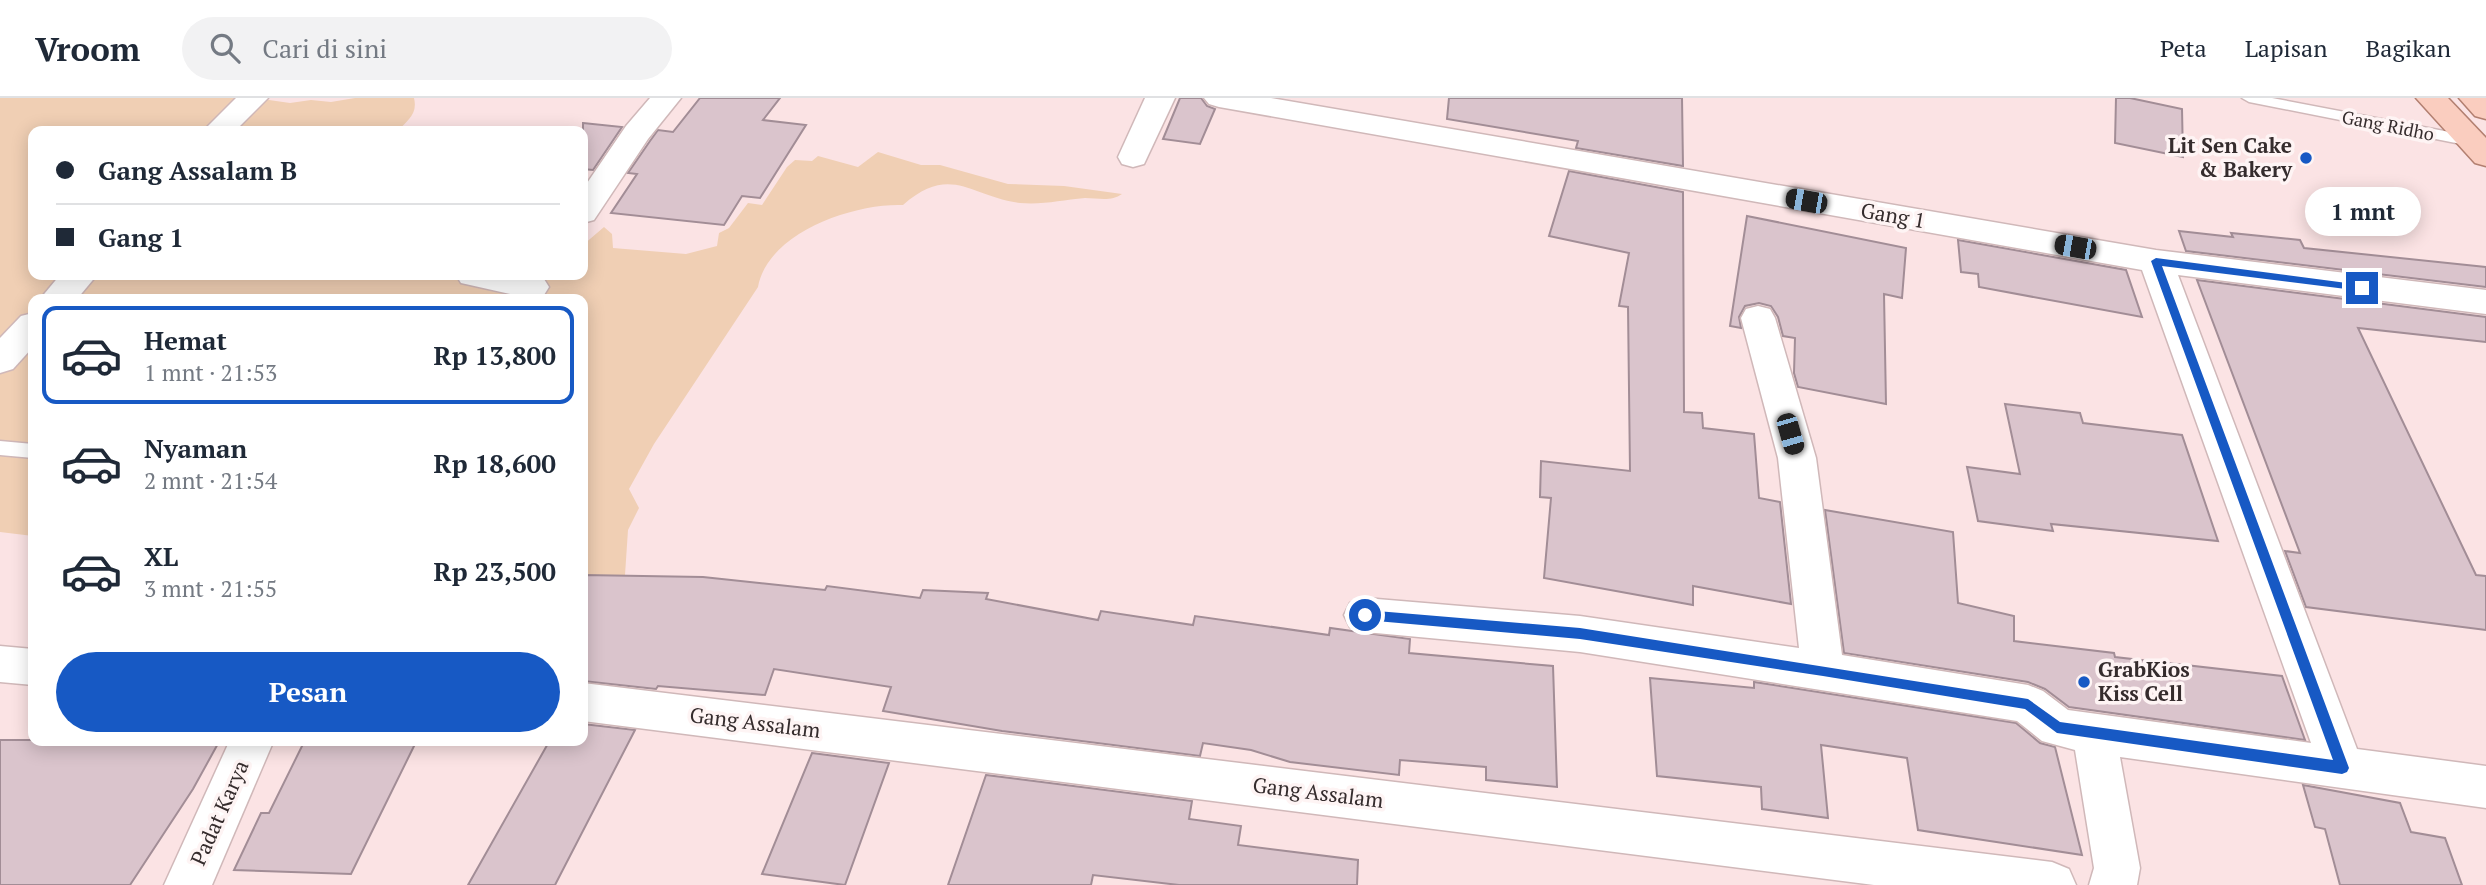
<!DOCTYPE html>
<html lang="id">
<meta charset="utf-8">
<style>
body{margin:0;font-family:"PT Serif",serif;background:#f2f2f3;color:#1f2937;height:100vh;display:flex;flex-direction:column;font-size:26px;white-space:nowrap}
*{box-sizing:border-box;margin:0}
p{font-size:23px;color:#747a83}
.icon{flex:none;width:38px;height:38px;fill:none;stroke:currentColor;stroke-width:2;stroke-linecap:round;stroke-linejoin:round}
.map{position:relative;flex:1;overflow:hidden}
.sheet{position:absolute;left:28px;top:196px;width:560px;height:452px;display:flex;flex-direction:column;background:#fff;border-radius:14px;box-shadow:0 4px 18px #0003}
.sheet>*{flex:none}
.guide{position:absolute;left:28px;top:28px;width:560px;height:154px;border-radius:14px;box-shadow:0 4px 18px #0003;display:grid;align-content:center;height:154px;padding:0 28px;background:#fff}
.end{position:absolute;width:32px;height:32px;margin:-16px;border:9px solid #1759c4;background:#fff;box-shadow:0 0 0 4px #fff}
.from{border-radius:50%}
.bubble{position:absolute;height:49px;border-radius:24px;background:#fff;box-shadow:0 4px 18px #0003;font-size:23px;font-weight:700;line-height:49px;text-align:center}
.car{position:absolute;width:21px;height:42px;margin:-21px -10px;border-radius:9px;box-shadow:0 0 5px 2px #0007;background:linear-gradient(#222 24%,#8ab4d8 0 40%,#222 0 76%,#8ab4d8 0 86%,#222 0)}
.guide b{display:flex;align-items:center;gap:24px;height:66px;font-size:26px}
.guide b+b{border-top:2px solid #e0e1e3}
.guide i{width:18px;height:18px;background:#1f2937}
ul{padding:12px 0 0;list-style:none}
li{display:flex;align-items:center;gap:21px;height:98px;margin:0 14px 10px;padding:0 14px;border:4px solid transparent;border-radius:14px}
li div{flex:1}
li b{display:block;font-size:26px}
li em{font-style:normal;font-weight:700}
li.selected{border-color:#1759c4}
li>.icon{width:63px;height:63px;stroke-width:1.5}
.primary-button{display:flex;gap:14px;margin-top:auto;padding:14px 28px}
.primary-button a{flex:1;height:80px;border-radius:42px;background:#1759c4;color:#fff;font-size:28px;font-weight:700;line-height:80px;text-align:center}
header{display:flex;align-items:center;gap:42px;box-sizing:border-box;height:98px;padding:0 35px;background:#fff;border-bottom:2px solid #e0e1e3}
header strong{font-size:33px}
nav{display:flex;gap:38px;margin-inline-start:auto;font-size:24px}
.search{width:490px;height:63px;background:#f2f2f3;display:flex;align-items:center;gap:18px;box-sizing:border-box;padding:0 24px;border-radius:38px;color:#747a83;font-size:26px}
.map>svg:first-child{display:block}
.green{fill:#f0cfb4}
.building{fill:#dac4cc;stroke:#a28d96;stroke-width:2}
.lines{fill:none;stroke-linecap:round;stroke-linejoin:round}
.lane-casing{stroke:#d0b8b9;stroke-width:3}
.street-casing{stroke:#d0b8b9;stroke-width:3}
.primary-casing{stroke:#b27f70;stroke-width:3}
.lane{fill:#fff;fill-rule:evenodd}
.street{fill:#fff;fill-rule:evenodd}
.primary{fill:#facdbf;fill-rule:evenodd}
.route{fill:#1759c4}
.poi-dot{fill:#1759c4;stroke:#fef4f4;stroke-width:2.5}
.labels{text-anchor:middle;stroke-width:7;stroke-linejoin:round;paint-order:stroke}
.far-street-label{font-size:18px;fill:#352c2d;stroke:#fef4f4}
.poi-label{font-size:21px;font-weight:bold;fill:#352c2d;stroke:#fef4f4;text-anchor:end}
.street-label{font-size:21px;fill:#352c2d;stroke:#fef4f4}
</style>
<header>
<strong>Vroom</strong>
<div class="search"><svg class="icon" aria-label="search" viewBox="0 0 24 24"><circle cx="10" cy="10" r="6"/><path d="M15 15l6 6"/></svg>Cari di sini</div>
<nav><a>Peta</a><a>Lapisan</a><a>Bagikan</a></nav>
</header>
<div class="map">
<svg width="2486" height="787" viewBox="0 0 2486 787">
<rect width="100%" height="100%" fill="#fbe3e4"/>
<path class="green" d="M0,0H255L290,5L311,2L331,4L355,0H414C418,17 407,22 398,33H33V177H583V147L604,129L612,136L613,150L686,156L717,148L719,135L729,130L748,105L762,107L787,69L795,62L812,63L818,58L858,69L878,54L921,67H940L1008,86L1064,88L1122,96C1111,104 1098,100 1085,100C1062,102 1043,107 1020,105C971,99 951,65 903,107C854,105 768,134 758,189L654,346L629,391L639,410L628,432L625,477L583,525V201H33V438L0,434Z"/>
<g class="building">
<polygon points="700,0 780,0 763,22 806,27 760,100 742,98 724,127 611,115 637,76 628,75 650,43 658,32 673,34"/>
<polygon points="1180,0 1201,0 1207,8 1215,11 1200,46 1163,41"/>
<polygon points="1449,0 1682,0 1683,68 1576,50 1578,43 1447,21"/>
<polygon points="2116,0 2130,0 2182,11 2183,59 2115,45"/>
<polygon points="583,25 622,29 593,72 583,71"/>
<polygon points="1569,73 1683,94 1684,314 1702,315 1703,330 1754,336 1759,400 1780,404 1791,506 1693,488 1693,507 1544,480 1551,400 1540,399 1541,363 1630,373 1628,209 1619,208 1629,155 1549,138"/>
<polygon points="1747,118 1906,150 1902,200 1884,196 1886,306 1798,289 1794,275 1795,240 1783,238 1778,219 1771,208 1759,205 1745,208 1739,219 1741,230 1730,228"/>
<polygon points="2179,133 2233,139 2231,135 2300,142 2304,150 2486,169 2486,189 2186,153"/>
<polygon points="1958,142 2126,172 2142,219 1979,189 1978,176 1961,174"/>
<polygon points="2197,182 2486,219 2486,244 2358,230 2476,477 2486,478 2486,532 2306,509 2285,453 2300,455"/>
<polygon points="2005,306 2080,315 2083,325 2182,337 2218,443 2051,426 2053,433 1978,423 1967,369 2020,376"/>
<polygon points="1825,412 1953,434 1958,505 2014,518 2014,543 2114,555 2115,559 2282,578 2305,642 2069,609 2045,591 2028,584 1844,555"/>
<polygon points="583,477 703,479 825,492 827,488 920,500 923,492 988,495 986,501 1098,522 1101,513 1193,527 1195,518 1329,537 1330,530 1410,541 1409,555 1553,568 1557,689 1486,682 1486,669 1400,662 1399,677 1290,664 1251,652 1203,645 1200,658 1002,633 883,613 891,589 774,571 765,597 658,588 656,591 583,583"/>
<polygon points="1650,580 1754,590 1754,584 2016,625 2040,645 2055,649 2082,757 1918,732 1907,660 1821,647 1828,720 1762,711 1761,689 1657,678"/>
<polygon points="583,626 635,632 555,787 468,787 550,642 583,642"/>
<polygon points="0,642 220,642 193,691 130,787 0,787"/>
<polygon points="305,642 417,642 351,776 234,772 261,715 269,715"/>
<polygon points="812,655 889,665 845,787 762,776"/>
<polygon points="986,677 1192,703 1189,721 1241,728 1238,747 1358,762 1357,787 1179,787 1093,777 1091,787 948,787"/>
<polygon points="2303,687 2400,705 2411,734 2445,740 2462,787 2340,787 2325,731 2315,729"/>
</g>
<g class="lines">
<g class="lane-casing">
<g id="lane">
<polygon points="2242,0 2272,0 2486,41 2486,51 2249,4"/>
<polygon points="0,343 33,346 33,360 0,357"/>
</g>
</g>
<g class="street-casing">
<g id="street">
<polygon points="236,0 268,0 235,33 203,33"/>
<polygon points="650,0 681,0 648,41 594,122 583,125 583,91 626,28"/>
<polygon points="1145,0 1175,0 1144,66 1133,69 1122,66 1118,59"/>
<polygon points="1204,0 1271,0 2156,152 2486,192 2486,216 2178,177 2357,651 2486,668 2486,710 2120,659 2140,770 2137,787 2089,787 2094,770 2075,652 2042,643 2017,623 1580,554 1365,534 1350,529 1344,517 1350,505 1365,500 1580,518 1799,550 1778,360 1741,220 1746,211 1758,208 1770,211 1775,220 1816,360 1842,557 2028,587 2043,593 2068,612 2311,645 2142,172 1219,9 1209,6"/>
<polygon points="60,177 97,177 77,201 40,201"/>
<polygon points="456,177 529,177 544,181 549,189 544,197 532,201 461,185"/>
<polygon points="33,215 33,249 13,271 0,275 0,240 21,218"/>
<polygon points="0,548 33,551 33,587 0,584"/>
<polygon points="583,585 2052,764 2069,771 2076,787 1874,787 583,623"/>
<polygon points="230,642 274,642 212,787 164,787"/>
</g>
</g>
<g class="primary-casing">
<g id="primary">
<polygon points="2416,0 2448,0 2486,40 2486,68 2475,65"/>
<polygon points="2459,0 2486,0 2486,21 2475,18"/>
</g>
</g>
<use href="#lane" class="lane"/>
<use href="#street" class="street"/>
<use href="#primary" class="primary"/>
</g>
<polygon class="route" points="2156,160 2362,187 2367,190 2362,193 2162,168 2349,670 2347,674 2342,676 2057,635 2025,611 1823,578 1580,541 1365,522 1359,517 1365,512 1580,530 2028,601 2060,624 2333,662 2151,163"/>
<g class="poi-dot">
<circle cx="2306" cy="60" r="7"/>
<circle cx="2084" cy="584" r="7"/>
</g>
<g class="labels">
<g class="far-street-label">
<text transform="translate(2388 28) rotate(11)" y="6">Gang Ridho</text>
</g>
<g class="poi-label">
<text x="2292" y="55">Lit Sen Cake<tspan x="2292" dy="24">&amp; Bakery</tspan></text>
<text x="2098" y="579" text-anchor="start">GrabKios<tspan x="2098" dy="24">Kiss Cell</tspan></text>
</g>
<g class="street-label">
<text transform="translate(1893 118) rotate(10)" y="7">Gang 1</text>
<text transform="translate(755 625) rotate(7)" y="7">Gang Assalam</text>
<text transform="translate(1318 695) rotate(7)" y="7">Gang Assalam</text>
<text transform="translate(220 715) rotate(-66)" y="7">Padat Karya</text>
</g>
</g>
</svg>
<i class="end from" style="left:1365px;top:517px"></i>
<i class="end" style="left:2362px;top:190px"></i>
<div class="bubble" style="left:2305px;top:89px;width:116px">1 mnt</div>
<i class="car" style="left:1806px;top:103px;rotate:280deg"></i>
<i class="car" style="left:2075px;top:149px;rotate:280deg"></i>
<i class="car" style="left:1790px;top:336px;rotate:164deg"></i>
<div class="guide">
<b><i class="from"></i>Gang Assalam B</b>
<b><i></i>Gang 1</b>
</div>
<section class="sheet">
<ul>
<li class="selected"><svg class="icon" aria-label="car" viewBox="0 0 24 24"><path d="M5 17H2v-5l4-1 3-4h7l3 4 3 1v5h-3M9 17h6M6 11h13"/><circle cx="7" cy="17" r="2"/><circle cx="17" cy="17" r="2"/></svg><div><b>Hemat</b><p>1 mnt · 21:53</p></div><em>Rp 13,800</em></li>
<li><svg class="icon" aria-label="car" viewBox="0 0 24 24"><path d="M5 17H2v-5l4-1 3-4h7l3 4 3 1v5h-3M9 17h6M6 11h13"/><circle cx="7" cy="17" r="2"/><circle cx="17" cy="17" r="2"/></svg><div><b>Nyaman</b><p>2 mnt · 21:54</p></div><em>Rp 18,600</em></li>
<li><svg class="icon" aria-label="car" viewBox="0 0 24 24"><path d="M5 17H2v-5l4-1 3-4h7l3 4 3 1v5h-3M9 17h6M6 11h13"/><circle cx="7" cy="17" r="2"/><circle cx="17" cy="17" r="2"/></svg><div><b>XL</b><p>3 mnt · 21:55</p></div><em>Rp 23,500</em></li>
</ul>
<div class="primary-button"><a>Pesan</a></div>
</section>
</div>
